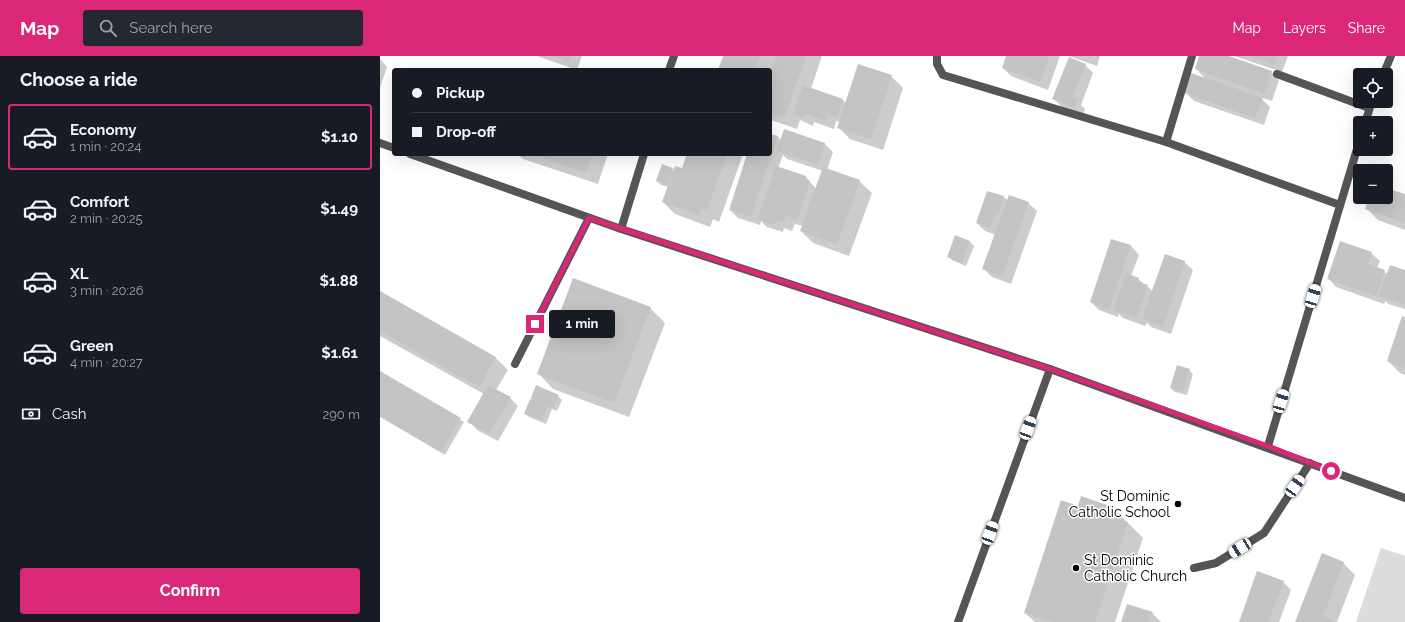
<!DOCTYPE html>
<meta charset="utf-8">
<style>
body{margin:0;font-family:Raleway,sans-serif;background:#242831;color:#f1f3f6;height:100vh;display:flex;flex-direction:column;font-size:15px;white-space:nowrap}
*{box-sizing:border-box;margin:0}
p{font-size:13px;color:#9ea1a6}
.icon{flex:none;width:22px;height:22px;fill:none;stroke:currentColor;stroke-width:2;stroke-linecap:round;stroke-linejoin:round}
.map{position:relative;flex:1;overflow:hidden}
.panel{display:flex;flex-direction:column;background:#171b24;width:380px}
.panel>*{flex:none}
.banner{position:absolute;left:12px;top:12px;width:380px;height:88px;border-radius:4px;box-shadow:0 4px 16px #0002;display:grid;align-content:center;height:88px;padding:0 20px;background:#171b24}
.fabs{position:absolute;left:973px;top:12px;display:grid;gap:8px}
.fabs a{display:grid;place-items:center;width:40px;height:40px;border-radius:4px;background:#171b24;box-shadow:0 4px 16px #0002;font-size:20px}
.end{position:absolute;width:18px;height:18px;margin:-9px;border:5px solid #db2777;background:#fff;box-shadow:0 0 0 2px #fff}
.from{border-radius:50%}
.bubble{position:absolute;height:28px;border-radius:4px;background:#171b24;box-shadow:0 4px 16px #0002;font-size:13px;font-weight:700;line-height:28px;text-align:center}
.car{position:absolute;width:12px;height:24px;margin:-12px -6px;border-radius:5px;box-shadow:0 0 3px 1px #0007;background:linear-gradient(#fff 24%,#345 0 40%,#fff 0 76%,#345 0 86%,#fff 0)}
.banner b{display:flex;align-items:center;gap:14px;height:38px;font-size:15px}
.banner b+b{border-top:1px solid #363941}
.banner i{width:10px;height:10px;background:#f1f3f6}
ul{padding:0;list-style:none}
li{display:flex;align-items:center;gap:12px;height:66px;margin:0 8px 6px;padding:0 12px;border:2px solid transparent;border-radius:4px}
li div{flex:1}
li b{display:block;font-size:15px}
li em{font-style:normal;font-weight:700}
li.current{border-color:#db2777}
li>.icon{width:36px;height:36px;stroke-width:1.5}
h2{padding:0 20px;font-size:18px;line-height:48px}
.pay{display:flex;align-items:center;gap:10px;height:44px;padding:0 20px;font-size:15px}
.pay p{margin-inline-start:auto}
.button{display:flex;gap:8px;margin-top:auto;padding:8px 20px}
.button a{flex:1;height:46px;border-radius:4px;background:#db2777;color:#fff;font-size:16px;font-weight:700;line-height:46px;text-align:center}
header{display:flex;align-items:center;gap:24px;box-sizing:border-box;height:56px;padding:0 20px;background:#db2777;color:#fff}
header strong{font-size:19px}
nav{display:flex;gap:22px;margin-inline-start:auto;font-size:14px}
.search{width:280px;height:36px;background:#242831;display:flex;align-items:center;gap:10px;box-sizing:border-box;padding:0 14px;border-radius:4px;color:#9ea1a6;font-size:15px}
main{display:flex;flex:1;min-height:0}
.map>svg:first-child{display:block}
.garden{fill:#dcdcdc}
.shadow{fill:#0003;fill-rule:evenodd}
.building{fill:#c4c4c4}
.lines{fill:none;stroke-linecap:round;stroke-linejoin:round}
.service{stroke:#555;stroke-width:8}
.minor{stroke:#555;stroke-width:8}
.route{stroke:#db2777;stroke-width:5}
.poi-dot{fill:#000;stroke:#fff;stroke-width:1.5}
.labels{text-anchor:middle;stroke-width:3;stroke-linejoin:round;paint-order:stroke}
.poi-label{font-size:14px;fill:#000;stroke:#fff;text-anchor:end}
</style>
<header>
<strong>Map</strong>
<div class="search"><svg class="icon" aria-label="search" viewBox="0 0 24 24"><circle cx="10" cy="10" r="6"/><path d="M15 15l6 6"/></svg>Search here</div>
<nav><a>Map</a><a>Layers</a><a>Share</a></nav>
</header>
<main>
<section class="panel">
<h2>Choose a ride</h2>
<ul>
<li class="current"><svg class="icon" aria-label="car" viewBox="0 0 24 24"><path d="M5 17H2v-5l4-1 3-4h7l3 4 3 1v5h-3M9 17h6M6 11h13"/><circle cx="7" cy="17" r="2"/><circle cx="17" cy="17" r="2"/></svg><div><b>Economy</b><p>1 min · 20:24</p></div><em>$1.10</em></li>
<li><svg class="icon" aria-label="car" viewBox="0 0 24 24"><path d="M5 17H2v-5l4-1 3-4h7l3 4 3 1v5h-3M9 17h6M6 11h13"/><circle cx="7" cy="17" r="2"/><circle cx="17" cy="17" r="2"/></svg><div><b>Comfort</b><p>2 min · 20:25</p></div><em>$1.49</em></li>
<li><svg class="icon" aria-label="car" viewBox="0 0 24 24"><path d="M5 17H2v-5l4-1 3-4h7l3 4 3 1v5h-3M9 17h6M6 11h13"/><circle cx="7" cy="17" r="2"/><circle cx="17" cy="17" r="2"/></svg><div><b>XL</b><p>3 min · 20:26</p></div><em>$1.88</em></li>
<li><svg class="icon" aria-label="car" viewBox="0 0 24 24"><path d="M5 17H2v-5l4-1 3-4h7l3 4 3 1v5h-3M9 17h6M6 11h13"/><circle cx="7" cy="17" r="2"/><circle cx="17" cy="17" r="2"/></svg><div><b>Green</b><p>4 min · 20:27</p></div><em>$1.61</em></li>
</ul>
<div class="pay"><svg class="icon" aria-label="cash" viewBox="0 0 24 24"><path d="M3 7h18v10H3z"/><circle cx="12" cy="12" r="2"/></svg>Cash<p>290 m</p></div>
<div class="button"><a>Confirm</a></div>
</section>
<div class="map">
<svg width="1025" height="566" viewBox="0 0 1025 566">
<rect width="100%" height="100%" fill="#fff"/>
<polygon class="garden" points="1001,492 1025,500 1025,566 976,566"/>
<g class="shadow">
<polygon points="157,0 202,0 197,14"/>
<polygon points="344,0 442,0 431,33 463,44 466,47 511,20 523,32 503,94 470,83 458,71 460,66 456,65 454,73 434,66 433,70 420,64 417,73 391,64 390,14 339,14"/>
<polygon points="627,0 680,0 668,34 631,20 623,12"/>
<polygon points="689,0 720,0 717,10"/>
<polygon points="821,0 846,0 891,16 899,24 892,45 880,41 890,51 884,69 814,45 805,36 826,23 816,13"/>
<polygon points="854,0 908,0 902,16"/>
<polygon points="0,3 7,11 0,32"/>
<polygon points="705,9 713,17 701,49 705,53 703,60 682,51 674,43"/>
<path d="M405,75L445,88L453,96L447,114L479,125L492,137L469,200L433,187L421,175L423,170L415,168L412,175L404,172L403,176L387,171L381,165L380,169L358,162L350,154L368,98H390V79L398,81L402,85ZM403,99L407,103L443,115L436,133L426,121L398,112Z"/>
<polygon points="138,98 228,98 218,128 143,103"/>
<polygon points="308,98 363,98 339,166 333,163 330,171 295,158 283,146 288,131 281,129 277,125 292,113 294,114 302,114"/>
<polygon points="1006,133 1025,139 1025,174 998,164 986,152 990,141 1006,141"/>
<polygon points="608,136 624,141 628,145 648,147 657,155 631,228 612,221 604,213 616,179 605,175 597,167"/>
<polygon points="576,180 590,186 594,190 586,210 572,204 568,200"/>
<polygon points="732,184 751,190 759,199 751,220 758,223 773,235 804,206 813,214 791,278 771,271 767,267 765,270 743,262 739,258 738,261 719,254 711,246"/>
<polygon points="991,197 1000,205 997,212 1008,218 1025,215 1025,253 1008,248 1006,245 1004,248 956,231 948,222"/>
<polygon points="0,236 116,302 128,314 116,334 130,342 138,350 118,385 97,374 89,365 104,338 0,280"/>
<polygon points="270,252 285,267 249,361 173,333 158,317"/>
<polygon points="1025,262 1025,319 1020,317 1008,305"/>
<polygon points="809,314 813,318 807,339 795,336 791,332"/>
<polygon points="0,316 84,366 65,399 0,361"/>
<polygon points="157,331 178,340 182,344 177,355 172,353 166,368 149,361 145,357"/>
<polygon points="698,451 733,452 763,482 735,566 655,566 645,557"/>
<polygon points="963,507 975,519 957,566 916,566"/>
<polygon points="903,526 911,534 899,566 860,566"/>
<polygon points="772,557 781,566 742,566"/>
</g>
<g class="building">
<polygon points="171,0 191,0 189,6"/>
<polygon points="343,0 380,0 375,14 338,14"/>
<polygon points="396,0 426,0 405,61 390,56 390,17"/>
<polygon points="626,0 669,0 660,26 622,12"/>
<polygon points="819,0 849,0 892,15 884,38 815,13"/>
<polygon points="869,0 897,0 894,9"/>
<polygon points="689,1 706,8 692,42 698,44 694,52 672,43"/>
<polygon points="478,8 512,19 491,83 457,72"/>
<polygon points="811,17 883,42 875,62 804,37"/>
<polygon points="423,29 463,43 457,61 448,58 445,65 426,58 424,62 413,59"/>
<polygon points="404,73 445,87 438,109 397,95"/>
<polygon points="390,78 398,80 371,161 349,154 367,98 390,98"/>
<polygon points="151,98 212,98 206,117"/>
<polygon points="307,98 347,98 327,154 321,152 318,159 282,146 295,110 302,112"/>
<polygon points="282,108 293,112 287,129 276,125"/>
<polygon points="396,110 426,120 425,124 430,125 417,164 406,160 404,167 396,165 394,169 378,163"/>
<polygon points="443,111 480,124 457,188 420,175"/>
<polygon points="1006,132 1025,138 1025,167 985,153 989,141 1006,141"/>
<polygon points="607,135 624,140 618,157 616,156 610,172 596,167"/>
<polygon points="629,139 649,146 622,220 602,213"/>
<polygon points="575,179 590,185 582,207 567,201"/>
<polygon points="731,183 751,189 729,253 710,246"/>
<polygon points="960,185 992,196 988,208 1005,214 996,240 947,223"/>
<polygon points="785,198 805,205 783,270 762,263"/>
<polygon points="1010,209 1025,214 1025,249 999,240"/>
<polygon points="746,217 759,222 758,226 768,229 757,262 733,254"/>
<polygon points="193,222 271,251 234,347 157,318"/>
<polygon points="0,235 116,301 99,331 0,275"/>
<polygon points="1022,260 1025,261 1025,312 1007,305"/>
<polygon points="797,309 810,313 803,336 790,332"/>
<polygon points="0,315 81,362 61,396 0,360"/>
<polygon points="108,329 131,341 109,378 87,366"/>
<polygon points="156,329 179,339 173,352 168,350 162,364 144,358 150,343 159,346 151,342"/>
<polygon points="701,440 733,451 730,460 748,466 715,566 672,566 644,557 681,444 698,450"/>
<polygon points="942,497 964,506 943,560 958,566 915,566"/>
<polygon points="877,515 904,525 888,566 859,566"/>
<polygon points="747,548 773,556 769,566 741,566"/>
</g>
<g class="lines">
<g class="service">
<polyline points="135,308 209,162"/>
<polyline points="814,512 836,507 884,477 930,407"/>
</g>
<g class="minor">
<polyline points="557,0 557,8 563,19 786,86 960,149"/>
<polyline points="289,14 294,0"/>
<polyline points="897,18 989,52"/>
<polyline points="1003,19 1011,0"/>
<polyline points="985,67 992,45"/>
<polyline points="786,86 812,0"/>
<polyline points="0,87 14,92"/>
<polyline points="30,98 241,173 670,313 1025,442"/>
<polyline points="241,173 264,98"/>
<polyline points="888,390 980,83"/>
<polyline points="578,566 670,313"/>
</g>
</g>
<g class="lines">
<polyline class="route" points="155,268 209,162 670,313 888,390 951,415"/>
</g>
<g class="poi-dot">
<circle cx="798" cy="448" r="4"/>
<circle cx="696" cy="512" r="4"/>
</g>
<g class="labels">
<g class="poi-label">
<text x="790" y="445">St Dominic<tspan x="790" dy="16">Catholic School</tspan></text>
<text x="704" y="509" text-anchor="start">St Dominic<tspan x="704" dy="16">Catholic Church</tspan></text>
</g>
</g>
</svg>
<div class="fabs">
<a><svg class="icon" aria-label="locate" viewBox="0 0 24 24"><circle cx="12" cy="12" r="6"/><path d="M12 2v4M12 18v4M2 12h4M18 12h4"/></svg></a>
<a>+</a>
<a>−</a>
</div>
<i class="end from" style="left:951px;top:415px"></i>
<i class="end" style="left:155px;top:268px"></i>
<div class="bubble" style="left:169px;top:254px;width:66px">1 min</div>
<i class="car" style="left:933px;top:240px;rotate:17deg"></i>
<i class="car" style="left:901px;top:345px;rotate:17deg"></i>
<i class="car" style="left:648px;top:372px;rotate:20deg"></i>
<i class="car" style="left:915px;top:430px;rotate:34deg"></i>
<i class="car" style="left:610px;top:477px;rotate:20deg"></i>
<i class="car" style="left:860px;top:492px;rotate:238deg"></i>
<div class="banner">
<b><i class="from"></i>Pickup</b>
<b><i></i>Drop-off</b>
</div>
</div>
</main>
